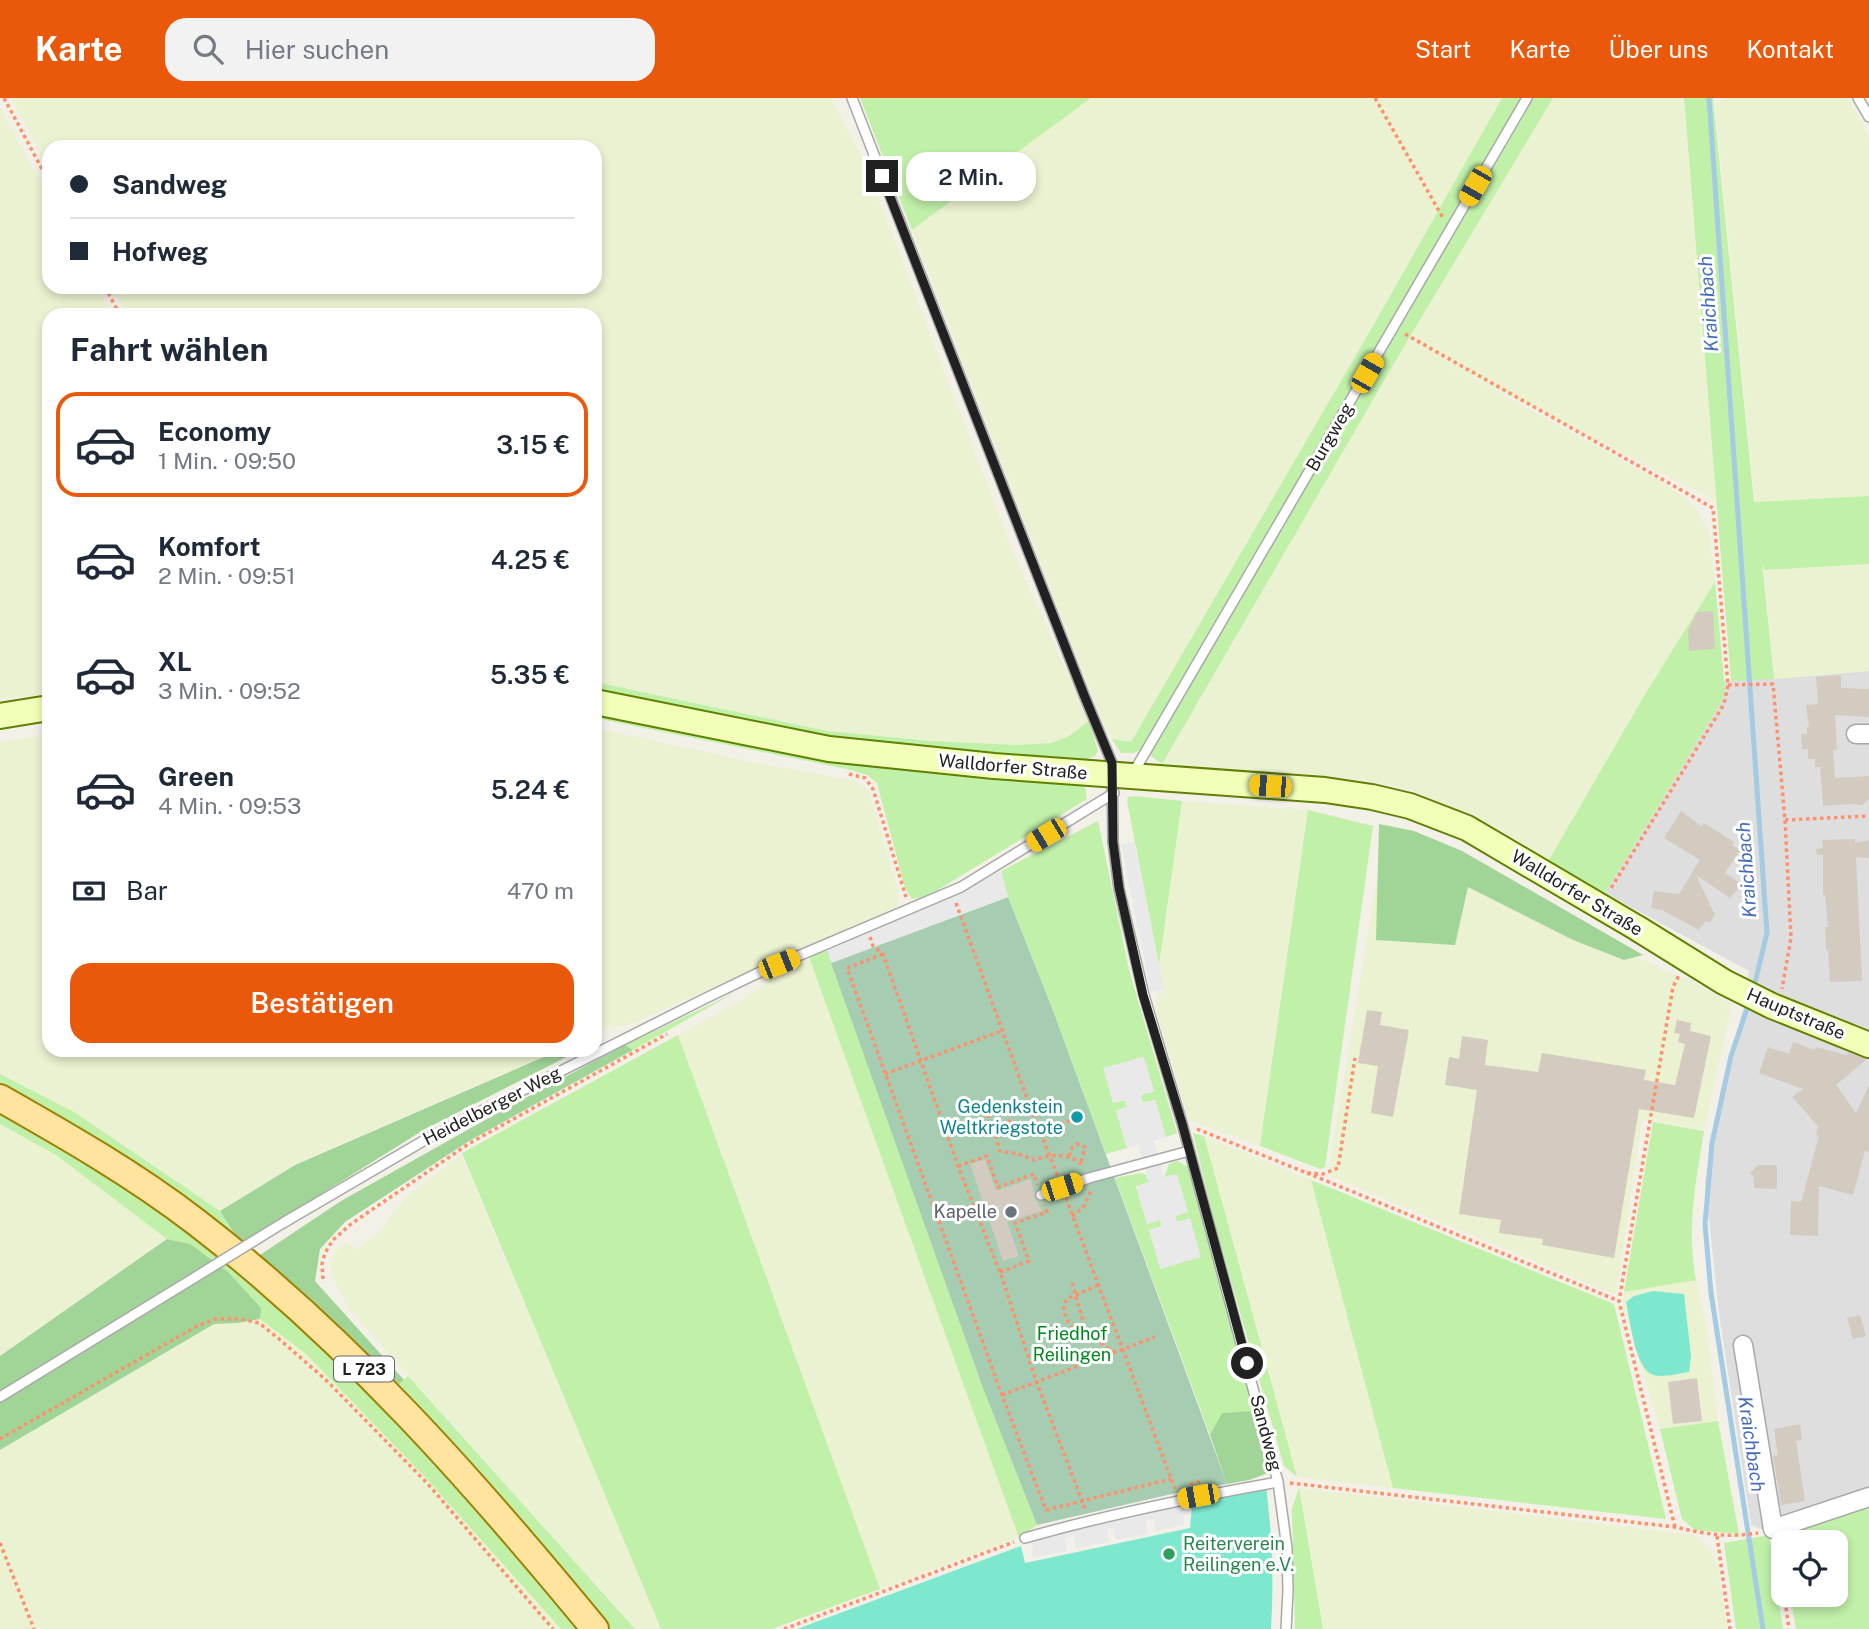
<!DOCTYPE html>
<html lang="de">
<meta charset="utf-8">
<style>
body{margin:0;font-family:"Public Sans",sans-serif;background:#f2f2f3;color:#1f2937;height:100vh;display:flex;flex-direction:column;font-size:26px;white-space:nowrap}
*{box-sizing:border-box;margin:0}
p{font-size:23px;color:#747a83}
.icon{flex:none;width:38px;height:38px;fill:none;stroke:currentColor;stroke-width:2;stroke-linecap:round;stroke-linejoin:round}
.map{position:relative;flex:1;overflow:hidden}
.details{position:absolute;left:42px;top:210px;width:560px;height:749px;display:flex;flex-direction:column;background:#fff;border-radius:21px;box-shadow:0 4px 10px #0003}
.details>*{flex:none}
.guide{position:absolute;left:42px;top:42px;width:560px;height:154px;border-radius:21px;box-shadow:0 4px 10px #0003;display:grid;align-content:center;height:154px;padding:0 28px;background:#fff}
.buttons{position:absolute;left:1771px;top:1432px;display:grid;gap:14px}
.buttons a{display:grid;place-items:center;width:77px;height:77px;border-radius:14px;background:#fff;box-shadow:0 4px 10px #0003;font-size:35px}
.end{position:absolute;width:32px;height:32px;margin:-16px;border:9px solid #212121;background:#fff;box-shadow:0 0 0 4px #fff}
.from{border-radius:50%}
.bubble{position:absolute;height:49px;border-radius:21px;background:#fff;box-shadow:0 4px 10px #0003;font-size:23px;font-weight:600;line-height:49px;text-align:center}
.car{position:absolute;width:21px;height:42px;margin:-21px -10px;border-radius:9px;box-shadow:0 0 5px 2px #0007;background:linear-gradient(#f5c518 24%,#345 0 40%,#f5c518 0 76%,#345 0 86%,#f5c518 0)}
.guide b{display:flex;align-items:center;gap:24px;height:66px;font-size:26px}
.guide b+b{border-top:2px solid #e0e1e3}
.guide i{width:18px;height:18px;background:#1f2937}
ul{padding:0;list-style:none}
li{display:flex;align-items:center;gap:21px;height:105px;margin:0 14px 10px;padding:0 14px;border:4px solid transparent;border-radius:21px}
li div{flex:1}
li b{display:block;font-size:26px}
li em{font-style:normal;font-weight:600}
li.selected{border-color:#ea580c}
li>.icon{width:63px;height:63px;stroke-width:1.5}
h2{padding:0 28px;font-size:32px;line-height:84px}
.pay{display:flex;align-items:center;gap:18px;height:77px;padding:0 28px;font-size:26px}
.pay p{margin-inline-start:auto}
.action{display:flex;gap:14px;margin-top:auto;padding:14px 28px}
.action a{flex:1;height:80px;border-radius:21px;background:#ea580c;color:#fff;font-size:28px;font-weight:600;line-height:80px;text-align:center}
header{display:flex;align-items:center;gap:42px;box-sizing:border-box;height:98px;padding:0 35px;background:#ea580c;color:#fff}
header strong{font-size:33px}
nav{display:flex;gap:38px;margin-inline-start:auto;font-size:24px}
.search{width:490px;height:63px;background:#f2f2f3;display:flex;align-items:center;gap:18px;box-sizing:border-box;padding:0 24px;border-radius:21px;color:#747a83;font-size:26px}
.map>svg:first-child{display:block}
.residential{fill:#dfdede}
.farmland{fill:#ebf2d1}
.grass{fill:#c1f0a9}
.forest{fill:#a1d598}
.cemetery{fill:#a6cdb2}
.pitch{fill:#7ee8cf}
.parking{fill:#e9e9e9}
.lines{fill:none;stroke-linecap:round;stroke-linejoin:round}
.stream{stroke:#a4cbe3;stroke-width:5}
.building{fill:#d3cbbf}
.lane-casing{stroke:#a8a8a8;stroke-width:12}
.street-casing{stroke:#a8a8a8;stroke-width:21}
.secondary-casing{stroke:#5f8000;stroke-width:28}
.primary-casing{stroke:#9e8100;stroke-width:30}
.path{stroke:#ff906b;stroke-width:3.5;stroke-dasharray:3.5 3.5;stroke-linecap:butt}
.lane{stroke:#fff;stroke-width:9}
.street{stroke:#fff;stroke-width:18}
.secondary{stroke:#f1ffb8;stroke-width:24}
.primary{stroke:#ffe49f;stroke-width:26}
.lane-bridge-casing{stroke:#a8a8a8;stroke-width:12;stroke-linecap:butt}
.lane-bridge{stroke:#fff;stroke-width:9}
.route{stroke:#212121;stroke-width:9}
.culture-dot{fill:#0f9aa8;stroke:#fff;stroke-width:2.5}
.worship-dot{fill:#6b7280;stroke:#fff;stroke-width:2.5}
.leisure-dot{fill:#2e9e5b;stroke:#fff;stroke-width:2.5}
.labels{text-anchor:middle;stroke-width:6;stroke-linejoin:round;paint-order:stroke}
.shield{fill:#fff;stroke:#646464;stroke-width:2}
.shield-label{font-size:16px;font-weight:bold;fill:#212121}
.street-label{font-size:18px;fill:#212121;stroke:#fff}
.culture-label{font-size:18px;fill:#0d838f;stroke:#fff;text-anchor:end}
.worship-label{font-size:18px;fill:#5b616d;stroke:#fff;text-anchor:end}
.park-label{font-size:18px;fill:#028720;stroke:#fff}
.leisure-label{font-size:18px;fill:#27864d;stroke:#fff;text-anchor:start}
.water-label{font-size:19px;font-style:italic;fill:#436dbb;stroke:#fff}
</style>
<header>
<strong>Karte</strong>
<div class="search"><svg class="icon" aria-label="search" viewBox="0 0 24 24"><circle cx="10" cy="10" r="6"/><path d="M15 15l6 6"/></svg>Hier suchen</div>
<nav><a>Start</a><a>Karte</a><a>Über uns</a><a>Kontakt</a></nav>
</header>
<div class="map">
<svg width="1869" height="1531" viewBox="0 0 1869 1531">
<rect width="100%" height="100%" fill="#f2f0e7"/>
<polygon class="residential" points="1869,573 1869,1408 1781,1439 1751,1427 1719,1215 1705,1084 1720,994 1744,909 1749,873 1605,795 1722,603 1725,593 1723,583"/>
<g class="farmland">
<polygon points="11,0 831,0 863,60 1013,454 1089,623 1069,638 1051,645 1016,647 931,643 827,633 595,584 595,217 127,217 112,189 595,189 595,49 49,49 49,72"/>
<polygon points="1091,0 1502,0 1377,221 1131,644 1112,641 1101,621 912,132"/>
<polygon points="1553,0 1683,0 1716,403 1450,268 1667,387 1694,408 1709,434 1715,484 1644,598 1549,762 1507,736 1412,692 1350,680 1162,666 1406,245"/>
<polygon points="1727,0 1849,0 1869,40 1869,398 1755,404 1715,6"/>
<polygon points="0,9 49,100 49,189 97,189 112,217 49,217 49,597 0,600"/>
<polygon points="1869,466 1869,573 1774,581 1764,472"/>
<polygon points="595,630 756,665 853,682 868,692 898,792 899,806 885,818 806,848 626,928 611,928 595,935"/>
<polygon points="49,637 49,952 557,952 295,1066 220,1113 74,1014 0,976 0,644"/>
<polygon points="1182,703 1308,712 1260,1048 1189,1022 1156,912 1157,896 1164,894 1159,867"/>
<polygon points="1386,725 1664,873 1688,881 1732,906 1704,1031 1642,1021 1616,1197 1328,1077"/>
<polygon points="809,859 1019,1440 880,1491 678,937 743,901 764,887 776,873"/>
<polygon points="0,1026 56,1057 167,1141 0,1258"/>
<polygon points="1204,1038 1311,1082 1393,1390 1297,1379"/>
<polygon points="461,1056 661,1531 635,1531 349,1211 332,1178 330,1167 334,1156 345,1144 358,1151 382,1131 405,1100"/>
<polygon points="1696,1182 1707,1234 1718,1323 1660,1331 1624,1211 1624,1194"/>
<polygon points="260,1221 306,1256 424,1378 561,1531 0,1531 0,1352 214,1226 237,1225"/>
<polygon points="1299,1390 1694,1437 1711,1452 1718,1473 1728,1531 1323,1531"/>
</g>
<g class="grass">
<polygon points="860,0 1091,0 912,132"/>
<polygon points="1502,0 1553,0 1406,245 1162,666 1142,651 1134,655 1121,655 1112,641 1131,644 1377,221"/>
<polygon points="1684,0 1713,0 1754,404 1869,398 1869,466 1764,472 1762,464 1774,581 1731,583"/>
<polygon points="1715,484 1725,593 1722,603 1605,795 1549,762 1644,598"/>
<polygon points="595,584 827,633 931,643 1016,647 1051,645 1069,638 1089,623 1098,653 1095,658 1085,662 884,647 798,634 595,591"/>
<path d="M595,615C686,633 776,653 867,667C938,678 1009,682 1080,687L1085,690L1087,701L926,799L912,801L905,790L877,685L867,677L847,671L595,620Z"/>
<polygon points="1134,698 1182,703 1159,867 1127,703 1128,699"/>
<polygon points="1308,712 1373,728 1325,1069 1320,1071 1260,1048"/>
<polygon points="1098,723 1129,872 1177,1035 1166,1039 1155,1002 1143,1005 1140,997 1154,993 1143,959 1104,970 1113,1005 1125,1002 1127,1009 1116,1013 1127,1050 1106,1056 1052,910 1008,799 1001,773"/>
<polygon points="827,851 978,1276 1037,1427 1019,1440 809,859"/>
<polygon points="734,895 633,952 625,947"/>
<polygon points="678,937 880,1491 772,1531 661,1531 462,1055"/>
<path d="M0,976L74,1014L220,1113L241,1146C162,1090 86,1031 0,987Z"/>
<polygon points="0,1012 139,1096 207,1147 289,1214 409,1330 583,1531 561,1531 424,1378 306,1256 260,1221 260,1210 190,1146 167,1141 56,1057 0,1026"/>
<path d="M1653,1024L1704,1033C1696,1082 1686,1133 1696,1182L1624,1194Z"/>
<polygon points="1193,1035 1204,1038 1297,1379 1284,1368 1215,1127"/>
<polygon points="1177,1063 1188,1069 1254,1313 1223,1315 1210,1337 1115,1080 1141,1075 1145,1076 1149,1084 1136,1089 1147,1126 1160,1122 1162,1128 1149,1132 1161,1170 1190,1121 1177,1124 1175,1118 1187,1114 1176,1077 1164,1080 1169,1066"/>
<polygon points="1311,1082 1614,1206 1666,1421 1393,1390"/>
<path d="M408,1278L635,1531H609C542,1447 474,1364 399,1286Z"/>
<polygon points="1718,1323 1739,1436 1695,1432 1682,1421 1660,1331"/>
<polygon points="1299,1390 1323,1531 1295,1531 1292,1411"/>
<polygon points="1869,1408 1869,1531 1796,1531 1790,1496 1836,1496 1836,1444 1783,1444 1783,1451 1781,1439"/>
<polygon points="1769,1437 1783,1531 1736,1531 1724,1445"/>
</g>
<g class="forest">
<polygon points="1379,726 1414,733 1462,753 1643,857 1624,862 1573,842 1468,789 1455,847 1376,842"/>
<polygon points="625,947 633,952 469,1043 345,1124 320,1151 315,1183 404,1282 399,1286 310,1201 257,1159 341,1103 503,1012"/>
<polygon points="560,952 580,952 425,1031 241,1146 220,1113 295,1067"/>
<polygon points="167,1141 190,1146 228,1174 261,1210 260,1221 237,1225 214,1226 0,1352 0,1258"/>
<polygon points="1254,1313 1268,1375 1249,1382 1227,1386 1210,1337 1222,1315"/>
</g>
<polygon class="cemetery" points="1008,799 1052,910 1227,1386 1176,1395 1037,1427 983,1290 831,865"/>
<g class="pitch">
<path d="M1653,1193L1684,1196L1691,1258L1689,1274C1679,1275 1661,1281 1651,1276C1635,1268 1630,1222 1626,1204L1634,1198Z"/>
<path d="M1266,1388C1272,1436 1274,1483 1271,1531H797L1021,1448L1025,1465L1190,1430L1192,1408Z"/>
</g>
<g class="parking">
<polygon points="1134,744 1164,892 1151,894 1121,747"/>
<polygon points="1001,773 1008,799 831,865 827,851"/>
<polygon points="1144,959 1154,994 1141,997 1142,1005 1155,1002 1166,1039 1154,1043 1164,1079 1177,1076 1188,1114 1175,1118 1177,1124 1190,1120 1201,1159 1160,1171 1149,1132 1162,1128 1160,1122 1147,1126 1136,1088 1149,1084 1138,1047 1127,1050 1116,1013 1127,1009 1125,1002 1113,1005 1103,970"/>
<polygon points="1185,1396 1184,1427 1156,1433 1154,1421 1146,1422 1148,1436 1116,1442 1113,1430 1107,1431 1109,1444 1076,1450 1074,1438 1065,1440 1067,1453 1032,1460 1033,1432"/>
</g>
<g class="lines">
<g class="stream">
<polyline points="1709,0 1767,835 1753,893"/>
<polyline points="1749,905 1731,958 1712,1045 1705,1126 1711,1195 1763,1531"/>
</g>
</g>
<g class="building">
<polygon points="1713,513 1715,551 1689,553 1688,532 1697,514"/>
<polygon points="1841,577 1841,590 1869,591 1869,619 1835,617 1837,652 1833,652 1835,680 1869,678 1869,701 1862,707 1849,706 1823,708 1820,669 1815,669 1815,661 1808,661 1808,651 1802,652 1801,636 1807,636 1807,629 1809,629 1806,607 1818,606 1816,579"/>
<polygon points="1681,713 1702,728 1704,725 1734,744 1732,747 1740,752 1725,775 1742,786 1730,800 1696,777 1715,817 1710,824 1705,824 1699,832 1662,812 1651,810 1654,793 1679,796 1700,762 1664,740"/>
<polygon points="1855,741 1855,745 1869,742 1869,760 1856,759 1862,883 1830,884 1828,852 1826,852 1825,829 1828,829 1825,797 1823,797 1823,757 1817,757 1816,751 1823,750 1822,742"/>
<polygon points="1367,912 1382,914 1380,927 1409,932 1393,1019 1371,1015 1378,968 1358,965"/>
<polygon points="1677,922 1691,925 1690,933 1711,938 1694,1020 1639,1011 1614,1160 1542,1147 1543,1141 1499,1135 1501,1122 1459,1116 1477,992 1445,987 1449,959 1459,961 1462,938 1488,942 1485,967 1538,974 1542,955 1646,972 1644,982 1675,987 1685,946 1678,944 1680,936 1674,935"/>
<polygon points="1793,944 1815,952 1816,949 1846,957 1849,955 1867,961 1836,987 1856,1015 1869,987 1869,1054 1865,1053 1853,1097 1819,1088 1818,1138 1790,1137 1791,1103 1801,1104 1819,1038 1816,1037 1818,1028 1792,999 1803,991 1759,975 1768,949 1789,956"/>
<polygon points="985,1061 996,1093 1031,1081 1035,1100 1042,1113 1007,1124 1019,1158 1003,1163 970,1066"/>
<polygon points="1758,1067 1777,1067 1777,1091 1754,1090 1754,1079 1750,1075"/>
<polygon points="1860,1217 1866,1238 1853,1241 1847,1220"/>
<polygon points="1697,1280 1702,1323 1673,1326 1668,1284"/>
<polygon points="1800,1326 1802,1342 1796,1343 1805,1403 1781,1407 1773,1358 1778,1357 1774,1331"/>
</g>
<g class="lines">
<g class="lane-casing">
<g id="lane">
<polyline points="852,0 1084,597 1112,665 1113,744 1119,791 1144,897 1182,1025 1278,1384 1287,1450 1288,1493 1286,1531"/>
<polyline points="1858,0 1869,19"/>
<polyline points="1132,677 1527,0"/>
<polyline points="1041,1097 1089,1080 1189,1053"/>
<polyline points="283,1125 430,1039 704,901 758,875 961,789 1114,695"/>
<polyline points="0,1299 189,1183"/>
<path d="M1025,1440C1109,1416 1193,1399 1278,1384"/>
</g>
</g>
<g class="street-casing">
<g id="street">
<polyline points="1856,636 1869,636"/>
<polyline points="1743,1247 1773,1431 1869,1399"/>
</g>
</g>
<g class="secondary-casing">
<g id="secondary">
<polyline points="595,604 829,651 994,668 1325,692 1372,699 1410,708 1467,730 1637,830 1724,884 1772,908 1869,947"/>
<polyline points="0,618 49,610"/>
</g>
</g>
<g class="primary-casing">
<path id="primary" d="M0,1000C67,1038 135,1077 196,1124C348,1241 474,1384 595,1531"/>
</g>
<g class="path">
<polyline points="4,0 49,84"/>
<polyline points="1375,0 1443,120"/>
<polyline points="105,189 120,217"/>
<polyline points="1405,236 1713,410 1728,587 1724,606 1610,792"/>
<polyline points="1728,587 1773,586 1785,722 1791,840 1782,891"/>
<polyline points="849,676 865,680 873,691 906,799"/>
<polyline points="1785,722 1869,718"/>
<polyline points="956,805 1028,1003 1058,1079"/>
<polyline points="870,839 873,848 883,856 958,1068 1000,1174 1037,1285 1086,1413"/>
<polyline points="883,856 847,870 1002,1297 1046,1412 1171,1381"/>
<polyline points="885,976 1004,932"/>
<polyline points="1012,1009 1028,1003"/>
<polyline points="1197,1031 1307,1075 1323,1076 1338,1070 1355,960"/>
<polyline points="1040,1032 1072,1022"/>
<path d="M996,1038L988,1028V1019L992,1012L1012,1009C1011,1023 1007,1029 996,1038L1000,1053L1022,1057L1034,1062C1052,1056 1070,1054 1084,1069"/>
<polyline points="1069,1058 1072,1050 1077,1046 1085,1049 1081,1065"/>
<polyline points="958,1068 987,1058 998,1089 1034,1076 1037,1087"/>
<polyline points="1307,1075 1619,1203"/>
<polyline points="1066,1100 1175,1391"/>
<polyline points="1072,1118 1083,1110 1091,1093"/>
<polyline points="1000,1174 1029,1163 1015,1125 1047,1114 1044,1107"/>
<polyline points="323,1181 322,1166 325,1155 333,1142 351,1126 470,1045 667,936"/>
<polyline points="1072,1185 1086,1233"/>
<path d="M1098,1187L1067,1201C1060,1211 1066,1222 1073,1230L1086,1234L1115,1255"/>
<polyline points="1002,1297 1155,1239"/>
<polyline points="0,1341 197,1228 215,1221 241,1221 259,1225 278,1240 325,1281 427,1385 553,1531"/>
<path d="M1290,1385L1675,1429C1706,1436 1726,1440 1758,1435"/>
<polyline points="1190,1386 1202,1383"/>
<polyline points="1675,1429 1619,1203 1673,889 1679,877"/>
<polyline points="1717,1438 1730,1531"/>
<polyline points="0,1445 34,1531"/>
<polyline points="1776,1447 1783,1493"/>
<polyline points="1784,1496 1789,1531"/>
<polyline points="784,1531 1014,1444"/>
</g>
<use href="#lane" class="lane"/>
<use href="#street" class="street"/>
<use href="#secondary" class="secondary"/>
<use href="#primary" class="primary"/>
<g class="lane-bridge-casing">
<polyline id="lane-bridge" points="189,1183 283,1125"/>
</g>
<use href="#lane-bridge" class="lane-bridge"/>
</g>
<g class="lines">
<polyline class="route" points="882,78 1084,597 1112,665 1113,744 1119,790 1143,897 1182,1025 1247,1265"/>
</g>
<circle class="culture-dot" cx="1077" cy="1019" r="7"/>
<circle class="worship-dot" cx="1011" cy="1114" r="7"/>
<circle class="leisure-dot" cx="1169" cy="1456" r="7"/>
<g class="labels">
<rect class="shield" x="334" y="1258.5" width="60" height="25" rx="5"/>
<g class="shield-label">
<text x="364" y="1277">L 723</text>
</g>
<g class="street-label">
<text transform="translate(1330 339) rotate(-60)" y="6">Burgweg</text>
<text transform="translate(1013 669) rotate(5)" y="6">Walldorfer Straße</text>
<text transform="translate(1577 795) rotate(31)" y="6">Walldorfer Straße</text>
<text transform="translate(1796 916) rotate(23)" y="6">Hauptstraße</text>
<text transform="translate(492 1008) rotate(-27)" y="6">Heidelberger Weg</text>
<text transform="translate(1266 1335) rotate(75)" y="6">Sandweg</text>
</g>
<g class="culture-label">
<text x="1063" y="1015">Gedenkstein<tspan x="1063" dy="21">Weltkriegstote</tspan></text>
</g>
<g class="worship-label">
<text x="997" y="1120">Kapelle</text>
</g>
<g class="park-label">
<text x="1072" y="1242">Friedhof<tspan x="1072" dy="21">Reilingen</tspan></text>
</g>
<g class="leisure-label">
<text x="1183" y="1452">Reiterverein<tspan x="1183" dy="21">Reilingen e.V.</tspan></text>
</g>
<g class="water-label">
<text transform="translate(1708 206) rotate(-94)" y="7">Kraichbach</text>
<text transform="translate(1746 772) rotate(-94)" y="7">Kraichbach</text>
<text transform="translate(1752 1346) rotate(82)" y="7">Kraichbach</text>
</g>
</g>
</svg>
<div class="buttons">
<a><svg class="icon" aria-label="locate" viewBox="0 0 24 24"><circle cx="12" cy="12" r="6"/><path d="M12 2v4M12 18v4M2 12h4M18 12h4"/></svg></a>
</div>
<i class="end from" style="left:1247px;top:1265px"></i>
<i class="end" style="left:882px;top:78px"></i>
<div class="bubble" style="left:906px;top:54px;width:130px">2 Min.</div>
<i class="car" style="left:1475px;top:88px;rotate:210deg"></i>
<i class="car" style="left:1367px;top:275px;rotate:30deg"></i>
<i class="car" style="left:1270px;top:688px;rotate:274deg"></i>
<i class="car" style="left:1046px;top:737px;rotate:239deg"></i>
<i class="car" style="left:779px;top:866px;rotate:68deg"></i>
<i class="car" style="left:1062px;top:1089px;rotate:72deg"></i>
<i class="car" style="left:1198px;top:1398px;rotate:260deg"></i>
<div class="guide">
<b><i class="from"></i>Sandweg</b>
<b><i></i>Hofweg</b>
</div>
<section class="details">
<h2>Fahrt wählen</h2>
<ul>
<li class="selected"><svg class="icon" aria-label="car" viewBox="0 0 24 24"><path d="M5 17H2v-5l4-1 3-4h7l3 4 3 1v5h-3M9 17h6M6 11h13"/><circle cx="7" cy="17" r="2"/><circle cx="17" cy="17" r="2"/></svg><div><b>Economy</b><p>1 Min. · 09:50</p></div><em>3.15 €</em></li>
<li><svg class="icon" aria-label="car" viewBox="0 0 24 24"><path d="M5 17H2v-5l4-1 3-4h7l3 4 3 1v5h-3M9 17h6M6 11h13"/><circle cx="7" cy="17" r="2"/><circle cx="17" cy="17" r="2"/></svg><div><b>Komfort</b><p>2 Min. · 09:51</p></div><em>4.25 €</em></li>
<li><svg class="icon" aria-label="car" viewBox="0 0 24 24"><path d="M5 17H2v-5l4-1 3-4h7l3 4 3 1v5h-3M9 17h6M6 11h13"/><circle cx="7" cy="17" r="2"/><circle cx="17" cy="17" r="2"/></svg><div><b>XL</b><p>3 Min. · 09:52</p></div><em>5.35 €</em></li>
<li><svg class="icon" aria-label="car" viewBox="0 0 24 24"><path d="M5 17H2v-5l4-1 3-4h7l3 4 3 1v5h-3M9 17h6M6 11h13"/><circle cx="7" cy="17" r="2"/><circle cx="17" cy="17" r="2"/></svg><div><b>Green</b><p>4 Min. · 09:53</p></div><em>5.24 €</em></li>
</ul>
<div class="pay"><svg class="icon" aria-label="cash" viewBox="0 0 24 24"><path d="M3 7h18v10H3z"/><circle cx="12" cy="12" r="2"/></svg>Bar<p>470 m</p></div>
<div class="action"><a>Bestätigen</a></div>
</section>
</div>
